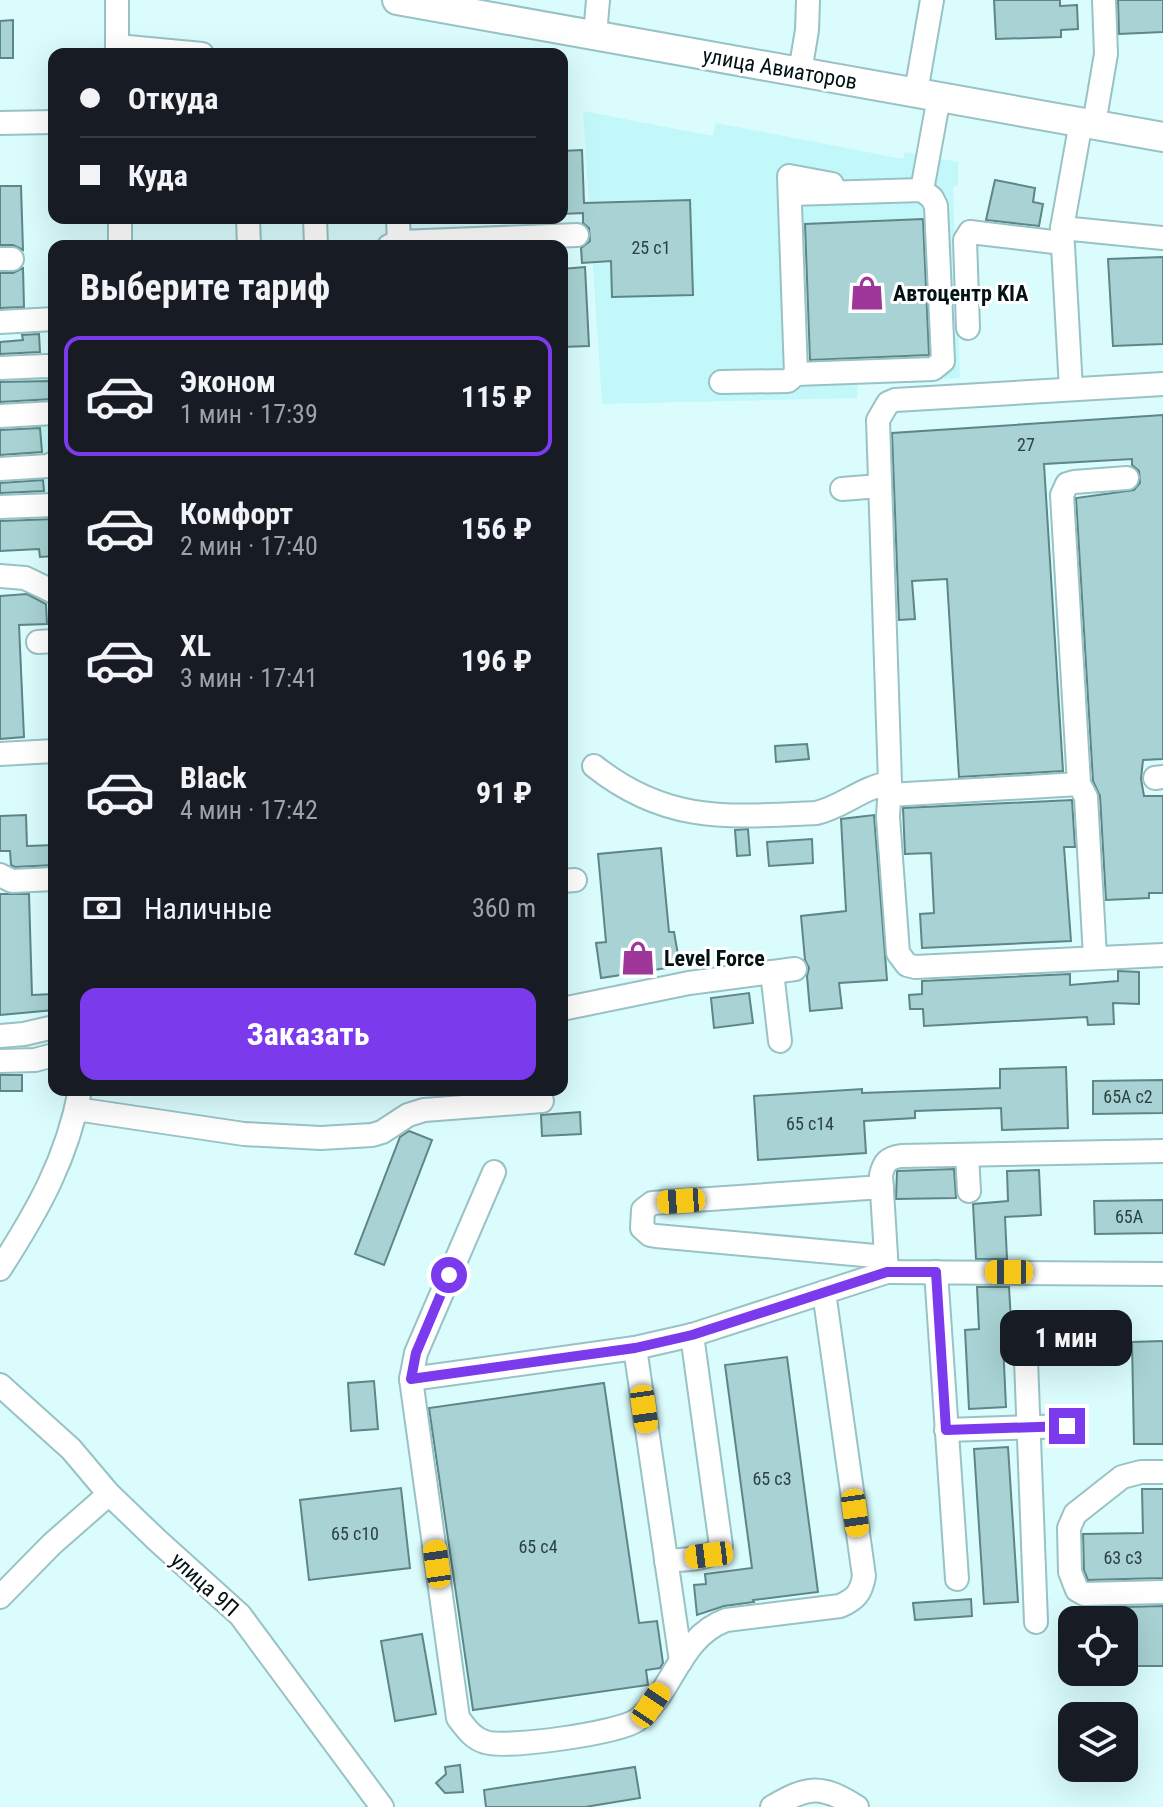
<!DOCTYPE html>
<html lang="ru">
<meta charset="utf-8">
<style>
body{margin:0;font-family:"Roboto Condensed",sans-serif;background:#20242c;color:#f1f3f6;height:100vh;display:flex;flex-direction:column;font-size:30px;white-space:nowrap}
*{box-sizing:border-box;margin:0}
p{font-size:26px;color:#9ea1a6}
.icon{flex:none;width:44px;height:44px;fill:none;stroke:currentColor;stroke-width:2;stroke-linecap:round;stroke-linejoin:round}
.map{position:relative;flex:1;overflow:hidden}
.side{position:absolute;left:48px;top:240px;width:520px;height:856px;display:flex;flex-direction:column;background:#171b24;border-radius:16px;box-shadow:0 8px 32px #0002}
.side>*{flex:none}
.hud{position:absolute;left:48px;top:48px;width:520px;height:176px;border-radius:16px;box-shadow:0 8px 32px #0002;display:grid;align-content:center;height:176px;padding:0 32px;background:#171b24}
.buttons{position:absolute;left:1058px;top:1606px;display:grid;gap:16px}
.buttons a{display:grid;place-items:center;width:80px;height:80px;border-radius:16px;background:#171b24;box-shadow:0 8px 32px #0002;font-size:40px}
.end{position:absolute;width:36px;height:36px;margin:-18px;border:10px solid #7c3aed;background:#fff;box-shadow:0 0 0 4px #fff}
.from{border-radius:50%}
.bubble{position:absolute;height:56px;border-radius:16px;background:#171b24;box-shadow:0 8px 32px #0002;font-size:26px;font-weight:700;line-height:56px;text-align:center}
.car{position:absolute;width:24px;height:48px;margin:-24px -12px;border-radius:10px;box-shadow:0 0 6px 2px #0007;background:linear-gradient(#f5c518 24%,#345 0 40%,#f5c518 0 76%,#345 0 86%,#f5c518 0)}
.hud b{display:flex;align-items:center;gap:28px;height:76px;font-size:30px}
.hud b+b{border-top:2px solid #363941}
.hud i{width:20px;height:20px;background:#f1f3f6}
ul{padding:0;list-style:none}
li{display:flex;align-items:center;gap:24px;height:120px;margin:0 16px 12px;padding:0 16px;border:4px solid transparent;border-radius:16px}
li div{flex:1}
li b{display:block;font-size:30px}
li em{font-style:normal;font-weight:700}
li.on{border-color:#7c3aed}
li>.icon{width:72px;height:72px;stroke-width:1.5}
h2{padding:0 32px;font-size:36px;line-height:96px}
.pay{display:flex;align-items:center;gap:20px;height:88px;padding:0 32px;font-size:30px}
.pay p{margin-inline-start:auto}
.button{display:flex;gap:16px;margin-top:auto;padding:16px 32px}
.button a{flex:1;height:92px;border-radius:16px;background:#7c3aed;color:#fff;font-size:32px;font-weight:700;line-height:92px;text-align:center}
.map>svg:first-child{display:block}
.built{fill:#c3f8fa}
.building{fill:#a8d2d3;stroke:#5e8687;stroke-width:2}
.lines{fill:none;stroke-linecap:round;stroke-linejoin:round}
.minor-casing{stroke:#99c2c4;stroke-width:26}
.major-casing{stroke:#99c2c4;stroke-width:32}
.minor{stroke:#fff;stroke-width:22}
.major{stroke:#fff;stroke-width:28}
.route{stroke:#7c3aed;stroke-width:10}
.labels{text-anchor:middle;stroke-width:6;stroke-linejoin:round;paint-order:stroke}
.number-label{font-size:18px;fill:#2c4242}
.street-label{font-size:22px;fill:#031212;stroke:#fff}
.poi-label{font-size:22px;font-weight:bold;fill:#031212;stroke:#fff;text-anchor:start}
</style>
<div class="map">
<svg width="1163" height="1807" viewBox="0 0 1163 1807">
<rect width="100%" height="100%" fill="#dafcfd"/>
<g class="built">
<polygon points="583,111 713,136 716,123 903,159 905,152 958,162 958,185 953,187 960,378 858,383 857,398 602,404"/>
<polygon points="22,340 24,358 54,355 54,494 0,497 0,341"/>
</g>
<g class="building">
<polygon points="994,0 1060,0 1060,6 1077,5 1078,29 1061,30 1061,37 996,39"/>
<polygon points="1118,0 1163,0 1163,32 1119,34"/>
<polygon points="13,20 13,58 0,58 0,21"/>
<polygon points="582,150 584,203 690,200 693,295 612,297 611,261 582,263 581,248 590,241 589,228 583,223 583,213 562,214 562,151"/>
<polygon points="995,180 1035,188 1033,202 1043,204 1039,226 986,220"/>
<polygon points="0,186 21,186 23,250 13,245 0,245"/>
<polygon points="923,219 929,355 810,360 805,224"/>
<polygon points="1163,257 1163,344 1113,346 1108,259"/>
<polygon points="585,267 589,346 562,347 562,269"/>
<polygon points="23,268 24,307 0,308 0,273 13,273"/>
<polygon points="39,334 40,352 0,354 0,342 23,340 22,335"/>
<polygon points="51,381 52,399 0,402 0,382"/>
<polygon points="1163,415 1163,759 1143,760 1141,779 1144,796 1163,796 1163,893 1149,893 1149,898 1106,900 1100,796 1093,781 1076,498 1134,490 1140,483 1139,471 1132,465 1132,459 1044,464 1063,771 959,777 947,579 912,581 915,619 899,620 892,433"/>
<polygon points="40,428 42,452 0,455 0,430"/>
<polygon points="43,480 44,491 0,493 0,483"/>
<polygon points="54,519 54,556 40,557 39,549 0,551 0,521"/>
<polygon points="27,594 46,604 47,624 19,625 24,737 0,739 0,596"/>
<polygon points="807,744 809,759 776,762 775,746"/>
<polygon points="1072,800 1075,847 1064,847 1071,941 922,948 920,914 934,913 931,853 905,854 903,808"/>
<polygon points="26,815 27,846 54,845 54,865 15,867 11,865 10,851 0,851 0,816"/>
<polygon points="874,815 887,980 839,983 842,1008 810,1011 807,976 809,968 805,960 801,916 846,911 841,819"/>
<polygon points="748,829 750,855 737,856 735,830"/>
<polygon points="812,839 813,863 769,866 767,842"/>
<polygon points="661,848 669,932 674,932 680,966 601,978 596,943 606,942 598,854"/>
<polygon points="0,894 29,894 32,995 53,994 54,1010 0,1015"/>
<polygon points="1118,971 1139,972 1139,1004 1113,1003 1114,1024 1088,1025 1087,1017 924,1026 923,1009 910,1009 909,995 922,994 922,981 1070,974 1070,985 1118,981"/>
<polygon points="749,993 753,1023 714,1028 711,998"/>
<polygon points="1066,1067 1068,1128 1002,1130 1001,1108 915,1111 915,1118 864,1121 866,1153 758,1160 754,1096 862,1089 862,1093 1000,1088 1000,1069"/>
<rect x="0" y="1075" width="22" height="16"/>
<polygon points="1163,1080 1163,1113 1093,1114 1093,1081"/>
<polygon points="580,1112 581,1134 542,1136 541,1115"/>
<polygon points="409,1131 432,1140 384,1265 355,1254 400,1137"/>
<polygon points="954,1169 956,1198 896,1199 897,1171"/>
<polygon points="1039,1170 1041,1215 1005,1217 1007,1259 976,1259 973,1204 1008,1201 1007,1171"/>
<polygon points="1163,1200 1163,1233 1095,1234 1094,1201"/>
<polygon points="977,1287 1009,1287 1011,1321 1002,1322 1006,1407 969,1409 965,1330 979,1329"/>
<polygon points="1163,1341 1163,1444 1134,1444 1132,1342"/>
<polygon points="787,1357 818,1592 753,1600 754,1602 724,1606 697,1615 694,1585 706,1584 705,1574 752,1568 725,1365"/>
<polygon points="374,1381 378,1429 351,1431 348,1383"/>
<polygon points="604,1383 639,1623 657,1621 663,1663 660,1668 646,1670 648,1685 473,1710 429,1408"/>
<polygon points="1008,1447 1018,1602 984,1604 974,1449"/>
<polygon points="401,1488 410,1568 309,1580 300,1500"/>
<polygon points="1142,1489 1163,1489 1163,1578 1088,1580 1084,1570 1083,1534 1143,1533"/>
<polygon points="971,1599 972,1616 915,1620 913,1603"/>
<polygon points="1163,1606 1163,1666 1124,1666 1124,1620 1089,1620 1089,1608"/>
<polygon points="422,1634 436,1714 395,1721 381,1641"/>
<polygon points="460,1765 463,1792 445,1793 436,1783 446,1774 445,1767"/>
<polygon points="635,1767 640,1798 585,1807 486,1807 484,1790"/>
</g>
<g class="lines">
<g class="minor-casing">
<g id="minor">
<polyline points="117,0 117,54"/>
<polyline points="595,35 598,0"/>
<polyline points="117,46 202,54"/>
<polyline points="800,72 807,30 808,0"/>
<polyline points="916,92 932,0"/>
<polyline points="0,123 54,122"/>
<polyline points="1094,124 1106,54 1104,0"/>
<polyline points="922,190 939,97"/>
<polyline points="120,218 120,246"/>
<polyline points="248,218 249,246"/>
<polyline points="315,218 316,246"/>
<polyline points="398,218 399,246"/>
<polyline points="1062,228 1163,238"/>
<polyline points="389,246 399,242 577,235"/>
<polyline points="0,259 12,259"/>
<polyline points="0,322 54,319"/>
<polyline points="968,328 965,240 970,232 1062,243"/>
<polyline points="0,368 46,366 54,367"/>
<polyline points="796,374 789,176 832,184"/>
<polyline points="721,382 788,381 796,374 933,369 943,361 936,206 932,198 922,190 790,194"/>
<polyline points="1163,384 895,400 888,403 878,420 890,783 888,817 898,953 907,965 915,967 1163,955"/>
<polyline points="1071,389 1062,228 1081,122"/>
<polyline points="0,416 54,413"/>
<polyline points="0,469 48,466 54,463"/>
<polyline points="842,489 880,486"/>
<polyline points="0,507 54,505"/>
<polyline points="0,576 25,578 54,592"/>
<polyline points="38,642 54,641"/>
<polyline points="0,754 54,751"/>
<path d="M594,766C667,824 729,817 816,813C843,807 862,787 890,783"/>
<polyline points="1155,778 1163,777"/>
<polyline points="1079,784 1086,797 1095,957"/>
<polyline points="889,795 1079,784 1062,495 1067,484 1074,482 1127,478"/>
<polyline points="0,875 12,881 54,879"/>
<polyline points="562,881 575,880"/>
<polyline points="772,972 780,1041"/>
<polyline points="562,1009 689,983 795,969"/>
<polyline points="0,1036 24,1034 54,1027"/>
<polyline points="0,1061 35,1060 54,1055"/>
<polyline points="76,1109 244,1134 321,1138 372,1135 382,1132 408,1115 424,1110 542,1101"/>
<path d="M1163,1151L901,1156C888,1158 884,1162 881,1175L887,1272L1163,1274"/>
<polyline points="967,1155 969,1191"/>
<polyline points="882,1187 652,1203 643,1210 642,1228 650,1235 656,1236 886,1257"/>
<path d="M0,1269C38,1210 67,1159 80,1090"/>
<polyline points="936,1272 957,1579"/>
<path d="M824,1292L864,1576C861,1593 856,1599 840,1606L726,1620C678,1638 674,1692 637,1720C619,1733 506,1749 485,1742C472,1738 466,1728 458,1718L411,1379L635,1348L692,1335L887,1272"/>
<polyline points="1025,1334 1036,1622"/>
<polyline points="635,1348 681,1661"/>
<polyline points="411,1379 416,1353 494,1172"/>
<polyline points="0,1385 71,1449 109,1494 158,1541 240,1615 382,1807"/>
<polyline points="946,1430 1067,1426"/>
<polyline points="1163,1472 1141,1472 1122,1477 1075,1514 1069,1528 1070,1572 1077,1590 1084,1594 1163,1592"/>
<path d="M666,1561C684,1559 710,1561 721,1546L692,1335"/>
<polyline points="0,1597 52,1544 109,1494"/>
<path d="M772,1807C808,1786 821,1784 857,1807"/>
</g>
</g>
<g class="major-casing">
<polyline id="major" points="397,0 1163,137"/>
</g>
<use href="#minor" class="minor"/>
<use href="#major" class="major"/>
</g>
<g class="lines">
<polyline class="route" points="449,1275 416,1353 411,1379 635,1348 692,1335 887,1272 936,1272 946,1430 1067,1426"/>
</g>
<defs>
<g id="shop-bare" transform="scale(2.76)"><path d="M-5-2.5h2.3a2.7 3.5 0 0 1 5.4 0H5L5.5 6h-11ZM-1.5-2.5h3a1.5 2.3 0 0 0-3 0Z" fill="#9f3699" stroke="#fff" stroke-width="2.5" paint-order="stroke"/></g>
</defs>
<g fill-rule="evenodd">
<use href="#shop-bare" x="867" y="293"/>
<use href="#shop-bare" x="638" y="958"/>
</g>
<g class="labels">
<g class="number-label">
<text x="651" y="254">25 с1</text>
<text x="1026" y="451">27</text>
<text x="1128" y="1103">65А с2</text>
<text x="810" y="1130">65 с14</text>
<text x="1129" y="1223">65А</text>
<text x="772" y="1485">65 с3</text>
<text x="355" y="1540">65 с10</text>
<text x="538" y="1553">65 с4</text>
<text x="1123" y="1564">63 с3</text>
</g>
<g class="street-label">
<text transform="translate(780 68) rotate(10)" y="8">улица Авиаторов</text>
<text transform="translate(205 1584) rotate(42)" y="8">улица 9П</text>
</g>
<g class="poi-label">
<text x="893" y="301">Автоцентр KIA</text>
<text x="664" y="966">Level Force</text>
</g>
</g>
</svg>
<div class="buttons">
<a><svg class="icon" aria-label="locate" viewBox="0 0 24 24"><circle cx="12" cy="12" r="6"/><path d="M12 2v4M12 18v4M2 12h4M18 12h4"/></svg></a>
<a><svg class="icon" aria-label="layers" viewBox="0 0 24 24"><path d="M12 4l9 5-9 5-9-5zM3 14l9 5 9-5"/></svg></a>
</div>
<i class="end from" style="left:449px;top:1275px"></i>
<i class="end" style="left:1067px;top:1426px"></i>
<div class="bubble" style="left:1000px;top:1310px;width:132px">1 мин</div>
<i class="car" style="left:681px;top:1201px;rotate:266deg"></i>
<i class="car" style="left:1009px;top:1272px;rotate:270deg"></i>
<i class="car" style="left:644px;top:1409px;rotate:172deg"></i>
<i class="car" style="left:855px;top:1513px;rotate:172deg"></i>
<i class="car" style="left:709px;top:1555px;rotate:263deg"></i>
<i class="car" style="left:437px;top:1564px;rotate:352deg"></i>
<i class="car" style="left:651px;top:1705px;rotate:34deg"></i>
<div class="hud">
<b><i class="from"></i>Откуда</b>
<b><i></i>Куда</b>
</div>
<section class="side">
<h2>Выберите тариф</h2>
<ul>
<li class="on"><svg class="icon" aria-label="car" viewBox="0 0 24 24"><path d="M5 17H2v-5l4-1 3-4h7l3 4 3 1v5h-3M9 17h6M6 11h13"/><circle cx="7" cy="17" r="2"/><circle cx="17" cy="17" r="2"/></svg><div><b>Эконом</b><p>1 мин · 17:39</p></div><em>115 ₽</em></li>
<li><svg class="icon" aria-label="car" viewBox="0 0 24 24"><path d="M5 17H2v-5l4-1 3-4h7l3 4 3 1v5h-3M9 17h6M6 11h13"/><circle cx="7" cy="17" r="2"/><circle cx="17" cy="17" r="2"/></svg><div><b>Комфорт</b><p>2 мин · 17:40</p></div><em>156 ₽</em></li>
<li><svg class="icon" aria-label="car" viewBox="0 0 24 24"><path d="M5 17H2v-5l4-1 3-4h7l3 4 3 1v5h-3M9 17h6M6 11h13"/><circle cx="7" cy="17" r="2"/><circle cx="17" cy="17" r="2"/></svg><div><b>XL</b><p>3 мин · 17:41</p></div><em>196 ₽</em></li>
<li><svg class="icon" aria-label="car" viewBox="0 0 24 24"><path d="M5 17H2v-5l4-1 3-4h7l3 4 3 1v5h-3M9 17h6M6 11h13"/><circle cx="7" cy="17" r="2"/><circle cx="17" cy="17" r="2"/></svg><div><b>Black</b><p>4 мин · 17:42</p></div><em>91 ₽</em></li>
</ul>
<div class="pay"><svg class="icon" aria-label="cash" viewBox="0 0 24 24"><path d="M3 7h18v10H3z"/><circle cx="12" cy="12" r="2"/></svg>Наличные<p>360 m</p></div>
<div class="button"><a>Заказать</a></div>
</section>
</div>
